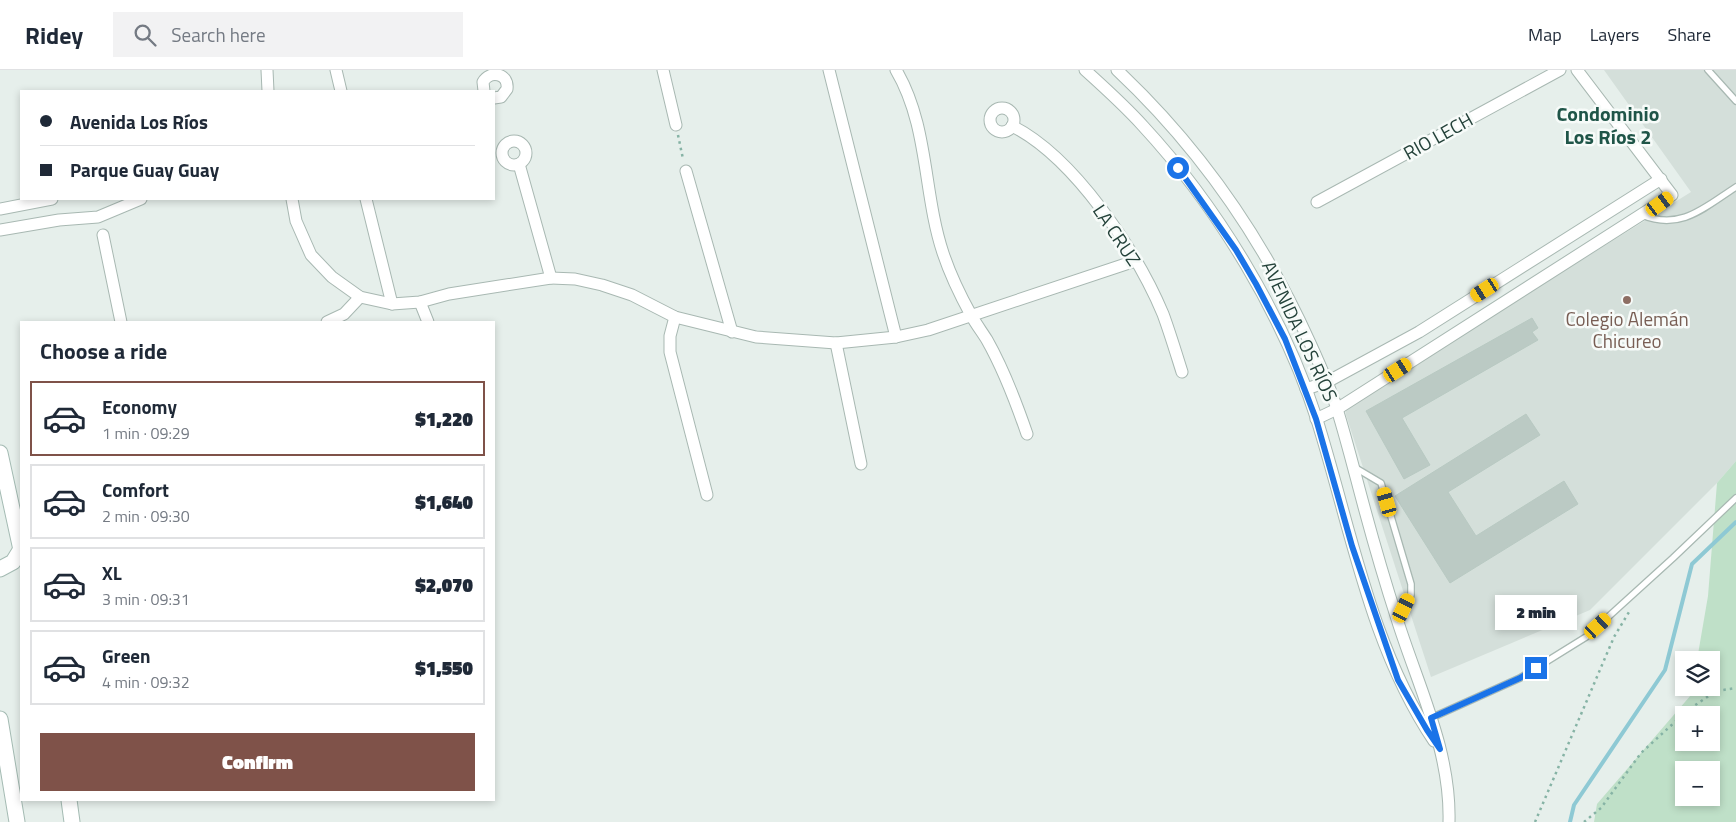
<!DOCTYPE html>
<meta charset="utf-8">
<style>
body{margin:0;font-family:"Titillium Web",sans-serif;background:#f2f2f3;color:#1f2937;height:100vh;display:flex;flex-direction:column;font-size:19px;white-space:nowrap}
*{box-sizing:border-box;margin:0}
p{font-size:16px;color:#747a83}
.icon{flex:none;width:28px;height:28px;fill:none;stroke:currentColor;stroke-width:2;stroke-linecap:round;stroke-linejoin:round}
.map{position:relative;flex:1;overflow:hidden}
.panel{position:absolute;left:20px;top:251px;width:475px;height:480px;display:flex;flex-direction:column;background:#fff;border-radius:0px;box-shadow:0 2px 8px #0003}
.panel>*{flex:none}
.guide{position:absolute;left:20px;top:20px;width:475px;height:110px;border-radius:0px;box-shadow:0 2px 8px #0003;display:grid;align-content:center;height:110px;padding:0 20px;background:#fff}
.fabs{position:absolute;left:1675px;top:581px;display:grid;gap:10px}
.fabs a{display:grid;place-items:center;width:45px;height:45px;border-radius:0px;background:#fff;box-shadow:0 2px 8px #0003;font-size:25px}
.end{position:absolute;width:22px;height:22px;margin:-11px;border:6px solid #1a73e8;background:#fff;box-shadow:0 0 0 2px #fff}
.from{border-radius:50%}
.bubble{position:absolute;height:35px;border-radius:0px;background:#fff;box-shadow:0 2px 8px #0003;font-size:16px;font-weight:800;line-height:35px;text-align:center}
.car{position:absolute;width:15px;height:30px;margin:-15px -8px;border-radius:6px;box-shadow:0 0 4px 1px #0007;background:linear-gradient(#f5c518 24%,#345 0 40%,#f5c518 0 76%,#345 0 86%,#f5c518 0)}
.guide b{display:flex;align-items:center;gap:18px;height:48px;font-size:19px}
.guide b+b{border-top:1px solid #e0e1e3}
.guide i{width:12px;height:12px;background:#1f2937}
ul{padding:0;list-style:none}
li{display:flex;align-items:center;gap:15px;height:75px;margin:0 10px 8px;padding:0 10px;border:2px solid #e0e1e3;border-radius:0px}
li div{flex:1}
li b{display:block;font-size:19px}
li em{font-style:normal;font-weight:800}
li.on{border-color:#7f5249}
li>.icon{width:45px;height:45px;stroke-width:1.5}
h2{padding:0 20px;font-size:22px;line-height:60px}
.action{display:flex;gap:10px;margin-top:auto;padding:10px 20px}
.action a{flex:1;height:58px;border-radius:0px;background:#7f5249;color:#fff;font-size:20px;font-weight:800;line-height:58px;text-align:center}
header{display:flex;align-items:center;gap:30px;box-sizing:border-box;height:70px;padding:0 25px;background:#fff;border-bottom:1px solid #e0e1e3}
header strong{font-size:24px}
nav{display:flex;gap:28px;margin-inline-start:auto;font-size:18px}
.search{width:350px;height:45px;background:#f2f2f3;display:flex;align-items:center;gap:12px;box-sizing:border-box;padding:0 18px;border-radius:0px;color:#747a83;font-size:19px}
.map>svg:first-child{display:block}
.built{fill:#d4dfda}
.green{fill:#bfe0c8;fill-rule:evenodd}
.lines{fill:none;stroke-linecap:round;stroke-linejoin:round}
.stream{stroke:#8ec9d4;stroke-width:4}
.building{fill:#bbcac4;stroke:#b8c9c2}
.lane-casing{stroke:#a8b8b2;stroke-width:8}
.street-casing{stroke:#a8b8b2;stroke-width:13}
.secondary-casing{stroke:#a4bbb3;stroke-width:17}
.path{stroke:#86b3a5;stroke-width:2.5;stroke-dasharray:2.5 4;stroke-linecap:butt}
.lane{stroke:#fff;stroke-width:5.5}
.street{stroke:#fff;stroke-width:11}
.secondary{stroke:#fff;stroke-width:15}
.route{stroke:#1a73e8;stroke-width:6}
.education-dot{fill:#8d6e63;stroke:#f7fbf9;stroke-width:2}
.labels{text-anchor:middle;stroke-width:5;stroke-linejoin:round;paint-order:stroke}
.street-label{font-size:19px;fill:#24423a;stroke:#f7fbf9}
.education-label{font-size:19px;fill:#785e54;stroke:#f7fbf9}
.neighbourhood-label{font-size:20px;font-weight:bold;fill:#1f5548;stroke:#f7fbf9}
</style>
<header>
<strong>Ridey</strong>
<div class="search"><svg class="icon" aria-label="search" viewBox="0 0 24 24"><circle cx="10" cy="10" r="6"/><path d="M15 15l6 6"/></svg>Search here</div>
<nav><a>Map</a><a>Layers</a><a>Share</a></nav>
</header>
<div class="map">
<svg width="1736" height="752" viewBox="0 0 1736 752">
<rect width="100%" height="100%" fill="#e6efeb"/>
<polygon class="built" points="1604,0 1736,0 1736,391 1717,413 1590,540 1431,607 1346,345 1345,337 1691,122"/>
<path class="green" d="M1736,391V752H1594L1597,734L1691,625L1693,618H1711V590H1697L1708,526L1717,413ZM1684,645H1711V672H1684ZM1684,700H1711V728H1684Z"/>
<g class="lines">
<polyline class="stream" points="1570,752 1574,735 1665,600 1692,494 1736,452"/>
</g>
<g class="building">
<polygon points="1532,248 1538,258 1532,262 1538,270 1402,348 1430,395 1404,409 1366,341"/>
<polygon points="1526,344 1540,365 1448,422 1476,466 1564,411 1578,434 1450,513 1395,426"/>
</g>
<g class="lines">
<g class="lane-casing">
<g id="lane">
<polyline points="1708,0 1736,31"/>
<path d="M1642,145C1681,161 1705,137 1736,117"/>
<polyline points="1354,397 1381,413 1411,514 1411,525 1399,550"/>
<polyline points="1431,648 1520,608 1586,567 1673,488 1736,428"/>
</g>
</g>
<g class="street-casing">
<g id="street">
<polyline points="267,0 268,21"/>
<polyline points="336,0 341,21"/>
<polyline points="663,0 676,55"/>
<polyline points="829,0 896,267"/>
<path d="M896,0C929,56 923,123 943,183C950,204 960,225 971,245C976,254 982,262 987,270C1004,300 1016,332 1027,364"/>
<path d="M1085,0C1105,18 1125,36 1143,56C1217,136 1284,246 1317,350C1351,458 1370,576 1434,671"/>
<path d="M1117,0C1199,77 1264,171 1310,273C1320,295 1330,317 1337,339C1347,371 1355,404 1364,437C1374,474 1385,512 1397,549C1418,616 1451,681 1449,752"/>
<path d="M484,21L483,12C490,0 509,3 507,19L501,27L494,28"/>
<circle cx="1002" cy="50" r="12"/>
<path d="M1012,56C1074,87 1137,182 1163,244C1170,263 1176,283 1182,302"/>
<circle cx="514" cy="83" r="12"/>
<polyline points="686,101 732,262"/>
<polyline points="292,129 296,151 311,185 332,207 360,227 392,234 420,232 449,224 551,208 519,94"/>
<polyline points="366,129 392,234"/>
<polyline points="1317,132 1560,0"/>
<polyline points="0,139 52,129"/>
<polyline points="0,160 59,150 98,147 141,129"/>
<polyline points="103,165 121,252"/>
<polyline points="551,208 575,209 602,215 632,225 675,247 756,267 836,273 896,267 928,260 1135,191"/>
<polyline points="420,232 428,252"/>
<polyline points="675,247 670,266 670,282 707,425"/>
<polyline points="327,252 344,244 360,227"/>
<polyline points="836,273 861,394"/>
<polyline points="1306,319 1327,312 1419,262 1661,109"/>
<polyline points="1316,349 1337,339 1672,125 1577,0"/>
</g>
</g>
<g class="secondary-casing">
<g id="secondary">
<polyline points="0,383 21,480"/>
<polyline points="0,499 13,492 21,479"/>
<polyline points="0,649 17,752"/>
<polyline points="69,730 72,752"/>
</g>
</g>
<g class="path">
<polyline points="678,65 683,89"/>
<polyline points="1535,752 1614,567 1629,542"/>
<polyline points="1584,752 1601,738 1641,683 1688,640 1716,621 1736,618"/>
</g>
<use href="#lane" class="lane"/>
<use href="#street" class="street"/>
<use href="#secondary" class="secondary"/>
</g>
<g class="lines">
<polyline class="route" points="1178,98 1236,180 1256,214 1285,269 1316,349 1352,476 1398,610 1427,660 1440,679 1431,648 1520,608 1536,598"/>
</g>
<circle class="education-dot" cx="1627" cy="230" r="5"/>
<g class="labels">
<g class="street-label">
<text transform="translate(1438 66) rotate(-29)" y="7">RIO LECH</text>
<text transform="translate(1117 165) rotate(56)" y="7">LA CRUZ</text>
<text transform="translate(1300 261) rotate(65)" y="7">AVENIDA LOS RÍOS</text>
</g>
<g class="education-label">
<text x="1627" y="256">Colegio Alemán<tspan x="1627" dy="22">Chicureo</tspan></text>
</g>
<g class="neighbourhood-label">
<text x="1608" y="51">Condominio<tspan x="1608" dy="23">Los Ríos 2</tspan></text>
</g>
</g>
</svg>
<div class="fabs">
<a><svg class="icon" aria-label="layers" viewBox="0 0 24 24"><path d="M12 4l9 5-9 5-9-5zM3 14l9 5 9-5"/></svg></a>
<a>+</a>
<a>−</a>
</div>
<i class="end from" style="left:1178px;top:98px"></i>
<i class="end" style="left:1536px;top:598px"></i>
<div class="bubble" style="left:1495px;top:525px;width:82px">2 min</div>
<i class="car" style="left:1660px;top:134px;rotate:54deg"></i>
<i class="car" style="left:1485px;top:220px;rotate:238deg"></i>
<i class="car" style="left:1398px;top:300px;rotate:57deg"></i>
<i class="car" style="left:1387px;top:432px;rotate:344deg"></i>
<i class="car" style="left:1404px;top:538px;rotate:26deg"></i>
<i class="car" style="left:1598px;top:556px;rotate:48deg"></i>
<div class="guide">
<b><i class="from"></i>Avenida Los Ríos</b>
<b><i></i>Parque Guay Guay</b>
</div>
<section class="panel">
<h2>Choose a ride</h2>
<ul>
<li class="on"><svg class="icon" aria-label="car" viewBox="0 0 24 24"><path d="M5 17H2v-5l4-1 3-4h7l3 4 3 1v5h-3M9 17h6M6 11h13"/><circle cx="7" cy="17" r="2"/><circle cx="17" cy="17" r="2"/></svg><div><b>Economy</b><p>1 min · 09:29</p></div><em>$1,220</em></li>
<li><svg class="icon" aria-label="car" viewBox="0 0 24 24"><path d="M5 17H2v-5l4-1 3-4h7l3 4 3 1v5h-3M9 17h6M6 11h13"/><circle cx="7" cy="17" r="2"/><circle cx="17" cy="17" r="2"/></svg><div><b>Comfort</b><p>2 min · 09:30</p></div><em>$1,640</em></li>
<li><svg class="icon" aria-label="car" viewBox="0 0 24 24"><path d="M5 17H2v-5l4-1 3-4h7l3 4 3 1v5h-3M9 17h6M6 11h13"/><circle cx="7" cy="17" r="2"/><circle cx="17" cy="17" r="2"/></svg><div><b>XL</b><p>3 min · 09:31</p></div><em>$2,070</em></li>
<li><svg class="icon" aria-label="car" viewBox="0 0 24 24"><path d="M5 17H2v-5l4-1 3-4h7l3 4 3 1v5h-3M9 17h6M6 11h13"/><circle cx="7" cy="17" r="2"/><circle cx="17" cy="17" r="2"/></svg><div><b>Green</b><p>4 min · 09:32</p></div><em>$1,550</em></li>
</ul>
<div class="action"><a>Confirm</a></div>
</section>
</div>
